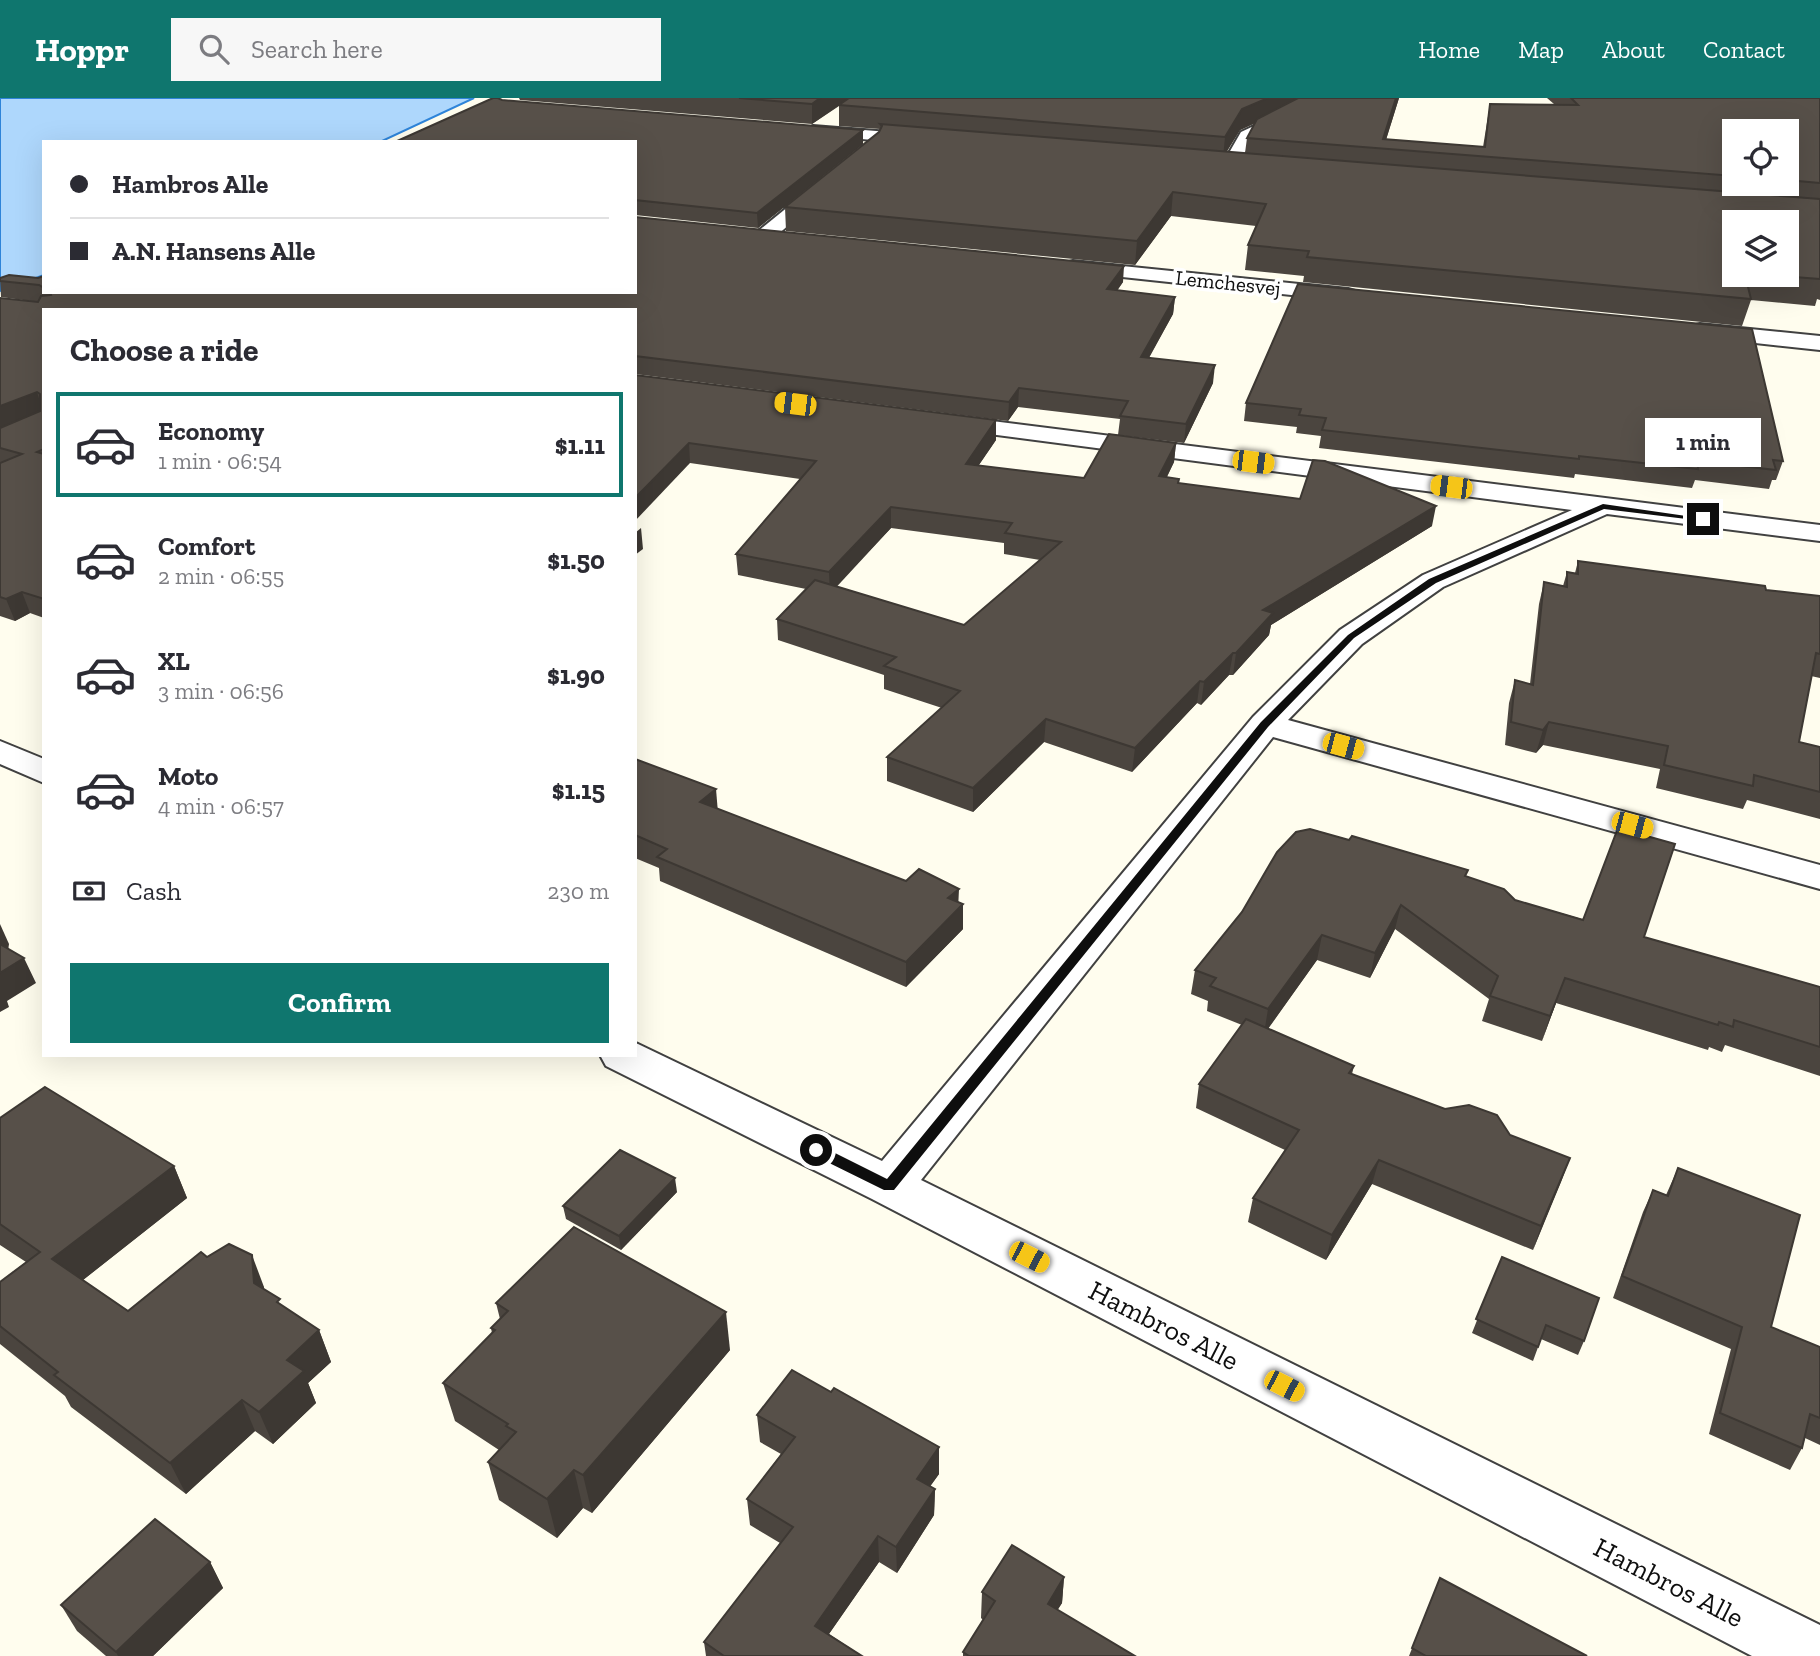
<!DOCTYPE html>
<meta charset="utf-8">
<style>
body{margin:0;font-family:"Zilla Slab",serif;background:#f7f7f7;color:#2b2b33;height:100vh;display:flex;flex-direction:column;font-size:26px;white-space:nowrap}
*{box-sizing:border-box;margin:0}
p{font-size:23px;color:#7c7c81}
.icon{flex:none;width:38px;height:38px;fill:none;stroke:currentColor;stroke-width:2;stroke-linecap:round;stroke-linejoin:round}
.map{position:relative;flex:1;overflow:hidden}
.sheet{position:absolute;left:42px;top:210px;width:595px;height:749px;display:flex;flex-direction:column;background:#fff;border-radius:0px;box-shadow:0 7px 28px #0002}
.sheet>*{flex:none}
.guide{position:absolute;left:42px;top:42px;width:595px;height:154px;border-radius:0px;box-shadow:0 7px 28px #0002;display:grid;align-content:center;height:154px;padding:0 28px;background:#fff}
.tools{position:absolute;left:1722px;top:21px;display:grid;gap:14px}
.tools a{display:grid;place-items:center;width:77px;height:77px;border-radius:0px;background:#fff;box-shadow:0 7px 28px #0002;font-size:35px}
.end{position:absolute;width:32px;height:32px;margin:-16px;border:9px solid #0e0e0e;background:#fff;box-shadow:0 0 0 4px #fff}
.from{border-radius:50%}
.bubble{position:absolute;height:49px;border-radius:0px;background:#fff;box-shadow:0 7px 28px #0002;font-size:23px;font-weight:700;line-height:49px;text-align:center}
.car{position:absolute;width:21px;height:42px;margin:-21px -10px;border-radius:9px;box-shadow:0 0 5px 2px #0007;background:linear-gradient(#f5c518 24%,#345 0 40%,#f5c518 0 76%,#345 0 86%,#f5c518 0)}
.guide b{display:flex;align-items:center;gap:24px;height:66px;font-size:26px}
.guide b+b{border-top:2px solid #e1e1e2}
.guide i{width:18px;height:18px;background:#2b2b33}
ul{padding:0;list-style:none}
li{display:flex;align-items:center;gap:21px;height:105px;margin:0 14px 10px;padding:0 14px;border:4px solid transparent;border-radius:0px}
li div{flex:1}
li b{display:block;font-size:26px}
li em{font-style:normal;font-weight:700}
li.on{border-color:#0f766e}
li>.icon{width:63px;height:63px;stroke-width:1.5}
h2{padding:0 28px;font-size:32px;line-height:84px}
.pay{display:flex;align-items:center;gap:18px;height:77px;padding:0 28px;font-size:26px}
.pay p{margin-inline-start:auto}
.action{display:flex;gap:14px;margin-top:auto;padding:14px 28px}
.action a{flex:1;height:80px;border-radius:0px;background:#0f766e;color:#fff;font-size:28px;font-weight:700;line-height:80px;text-align:center}
header{display:flex;align-items:center;gap:42px;box-sizing:border-box;height:98px;padding:0 35px;background:#0f766e;color:#fff}
header strong{font-size:33px}
nav{display:flex;gap:38px;margin-inline-start:auto;font-size:24px}
.search{width:490px;height:63px;background:#f7f7f7;display:flex;align-items:center;gap:18px;box-sizing:border-box;padding:0 24px;border-radius:0px;color:#7c7c81;font-size:26px}
.map>svg:first-child{display:block}
.water{fill:#aed7fc;stroke:#2e84d9;stroke-width:2}
.lines{fill:none;stroke-linecap:round;stroke-linejoin:round}
.minor-casing{stroke:#414141;stroke-width:4}
.minor{fill:#fff;fill-rule:evenodd}
.wall{fill:#4b453f;fill-rule:evenodd}
.shaded-wall{fill:#3d3833}
.building{fill:#575049;stroke:#3d3833;stroke-width:2}
.route{fill:#0e0e0e}
.labels{text-anchor:middle;stroke-width:7;stroke-linejoin:round;paint-order:stroke}
.far-street-label{font-size:21px;fill:#0e0e0e;stroke:#fff}
.near-street-label{font-size:28px;fill:#0e0e0e;stroke:#fff}
</style>
<header>
<strong>Hoppr</strong>
<div class="search"><svg class="icon" aria-label="search" viewBox="0 0 24 24"><circle cx="10" cy="10" r="6"/><path d="M15 15l6 6"/></svg>Search here</div>
<nav><a>Home</a><a>Map</a><a>About</a><a>Contact</a></nav>
</header>
<div class="map">
<svg width="1820" height="1558" viewBox="0 0 1820 1558">
<rect width="100%" height="100%" fill="#fffdee"/>
<polygon class="water" points="0,0 474,0 380,44 44,44 44,177 0,193"/>
<g class="lines">
<g class="minor-casing">
<g id="minor">
<polygon points="1294,9 1302,14 1299,17 1253,40 1236,71 1224,71 1222,67 1241,34"/>
<polygon points="813,28 927,37 935,42 927,47 807,36 805,33"/>
<polygon points="827,81 836,86 833,90 771,142 757,142 754,138 757,134 821,82"/>
<polygon points="1073,163 1348,191 1355,193 1358,197 1355,201 1348,203 1066,173 1063,169 1066,165"/>
<polygon points="1700,226 1820,238 1820,252 1692,238 1689,233 1692,228"/>
<polygon points="944,317 1820,427 1820,443 1607,416 1443,489 1362,546 1288,622 1820,767 1820,791 1273,639 921,1082 1820,1527 1820,1558 1752,1558 872,1101 606,968 600,957 635,957 635,945 638,946 882,1063 1253,619 1340,532 1423,477 1572,412 935,329 932,324 935,319"/>
<polygon points="0,643 44,661 44,685 0,666"/>
</g>
</g>
<use href="#minor" class="minor"/>
</g>
<g class="wall">
<path d="M519,0H1399L1386,42L1483,49L1490,6H1554L1547,0H1820V202L1817,201L1815,208L1751,202L1742,228L1303,184L1304,178L1245,172L1248,147L1256,128L1171,118L1135,167L786,133L785,109L879,34L880,31L839,28V8L812,26L520,2ZM1255,25L1247,40L1245,55L1226,54L1240,32ZM1734,33H1787V86H1734ZM1787,124V177H1734Z"/>
<polygon points="502,2 863,46 758,130 635,117 635,44"/>
<polygon points="44,178 44,194 635,194 1123,184 1117,193 1175,199 1173,216 1149,260 1213,285 1184,345 1118,337 1120,321 1018,309 1008,323 635,276 635,212 44,212 44,520 30,515 15,523 0,518 0,200 38,204 1,199 0,180 38,180"/>
<path d="M635,277L996,322V342L978,368L1084,380L1176,345L1174,364L1167,379L1179,381V385L1432,428L1271,527L1269,537L1233,577H1229L1201,607L1197,605L1132,674L1044,644L973,714L887,683V659L942,610L884,591V577L778,542L777,521L806,491L738,477L736,456L800,381L690,365ZM891,430L1004,445V456L1040,462L964,527L836,488Z"/>
<polygon points="1246,305 1783,363 1776,382 1772,382 1769,391 1695,382 1692,390 1575,376 1574,380 1319,350 1321,338 1296,335 1297,329 1244,323"/>
<polygon points="1578,463 1766,492 1820,498 1820,580 1811,578 1799,644 1820,649 1820,721 1747,702 1743,711 1656,690 1660,671 1543,647 1536,655 1505,647 1509,605 1515,582 1530,586 1539,506 1544,484 1563,488 1567,474 1575,475"/>
<polygon points="635,661 718,711 958,804 963,831 906,889 660,783 659,770 635,760"/>
<polygon points="1467,779 1515,802 1820,889 1820,978 1725,947 1722,954 1709,949 1708,952 1556,905 1542,943 1482,923 1489,901 1395,831 1370,880 1317,862 1268,931 1354,968 1352,976 1570,1060 1533,1152 1372,1086 1326,1162 1248,1124 1253,1100 1285,1052 1196,1010 1199,986 1242,927 1207,913 1208,903 1191,896 1195,872"/>
<polygon points="0,1020 174,1068 187,1100 83,1182 128,1213 207,1159 264,1189 264,1192 282,1208 319,1232 331,1264 308,1285 316,1305 273,1346 255,1333 186,1396 71,1309 65,1298 0,1246 0,1184 26,1164 0,1147"/>
<polygon points="1678,1070 1771,1229 1820,1249 1820,1347 1805,1340 1802,1350 1790,1372 1709,1336 1731,1251 1613,1200 1643,1114 1653,1092 1666,1097"/>
<polygon points="677,1094 621,1152 566,1121 563,1108"/>
<polygon points="1502,1159 1584,1243 1578,1257 1541,1241 1533,1263 1472,1235"/>
<polygon points="496,1205 730,1252 592,1415 583,1410 557,1440 499,1402 488,1364 499,1352 455,1323 443,1285 492,1235 491,1230 500,1221"/>
<polygon points="831,1294 939,1349 939,1376 930,1388 935,1391 934,1417 897,1475 879,1464 829,1536 862,1558 706,1558 704,1544 780,1445 750,1427 747,1401 781,1356 760,1344 757,1317"/>
<polygon points="210,1464 223,1490 153,1558 106,1558 77,1533 61,1507"/>
<polygon points="1064,1479 1062,1505 1057,1512 1135,1558 963,1558 963,1554 983,1522 981,1520 982,1494"/>
<polygon points="1440,1480 1587,1558 1409,1558"/>
</g>
<g class="shaded-wall">
<polygon points="820,0 850,0 812,26 812,6"/>
<polygon points="1268,0 1296,0 1295,7 1240,32 1223,60 1225,39 1242,11"/>
<polygon points="1396,0 1399,0 1383,51 1383,41"/>
<polygon points="863,32 863,46 758,130 757,115"/>
<polygon points="1173,94 1171,118 1135,167 1137,143"/>
<polygon points="1124,168 1123,184 1105,208 1107,191"/>
<polygon points="1175,199 1173,216 1139,277 1141,259"/>
<polygon points="1215,267 1213,285 1184,345 1186,326"/>
<polygon points="1019,290 1018,309 1008,323 1009,304"/>
<polygon points="37,294 43,313 0,330 0,308"/>
<polygon points="996,322 996,342 966,386 966,366"/>
<polygon points="689,345 690,365 635,423 635,400"/>
<polygon points="1176,345 1174,364 1157,398 1159,378"/>
<polygon points="1436,408 1432,428 1271,527 1269,537 1233,577 1236,555 1263,512"/>
<polygon points="891,409 891,430 830,496 829,474"/>
<polygon points="641,430 643,451 635,457 635,435"/>
<polygon points="22,494 30,515 15,523 6,501"/>
<polygon points="1233,555 1229,577 1201,607 1204,584"/>
<polygon points="1200,583 1197,605 1132,674 1135,650"/>
<polygon points="1046,621 1044,644 973,714 973,690"/>
<polygon points="1549,624 1543,647 1536,655 1543,632"/>
<polygon points="716,691 718,715 700,704"/>
<polygon points="959,791 958,812 963,806 963,831 906,889 906,864 948,800"/>
<polygon points="1401,807 1395,831 1370,880 1375,855"/>
<polygon points="0,826 9,846 6,867 0,854"/>
<polygon points="1322,837 1317,862 1264,936 1268,911"/>
<polygon points="24,860 36,885 7,903 9,909 0,914 0,875"/>
<polygon points="1565,880 1556,905 1542,943 1550,918"/>
<polygon points="1570,1060 1561,1084 1533,1152 1541,1128"/>
<polygon points="1379,1062 1372,1086 1326,1162 1332,1137"/>
<polygon points="174,1068 187,1100 69,1193 52,1161"/>
<polygon points="675,1080 677,1094 621,1152 619,1138"/>
<polygon points="252,1157 264,1189 266,1217 254,1185"/>
<polygon points="726,1214 730,1252 592,1415 583,1377"/>
<polygon points="319,1232 331,1264 308,1285 316,1305 273,1346 259,1314 287,1262"/>
<polygon points="242,1302 255,1333 186,1396 170,1365"/>
<polygon points="939,1349 939,1376 917,1407 917,1381"/>
<polygon points="574,1372 583,1410 557,1440 547,1401"/>
<polygon points="935,1391 934,1417 897,1475 896,1449"/>
<polygon points="878,1438 879,1464 817,1553 815,1528"/>
<polygon points="210,1464 223,1490 153,1558 118,1558 116,1554"/>
<polygon points="1064,1479 1062,1505 1045,1532 1048,1506"/>
</g>
<g class="building">
<polygon points="493,0 498,0 502,2 863,32 757,115 635,102 635,44 395,44"/>
<polygon points="739,0 820,0 812,6"/>
<polygon points="849,0 1268,0 1242,11 1225,39 839,7"/>
<polygon points="1298,0 1396,0 1383,41 1485,49 1490,6 1578,7 1571,0 1820,0 1820,85 1787,82 1787,33 1734,33 1734,78 1247,40 1257,21"/>
<polygon points="880,26 1820,101 1820,181 1769,177 1787,177 1787,124 1734,124 1734,177 1745,177 1751,201 1307,159 1309,153 1248,147 1266,106 1173,94 1137,143 785,109 879,34 882,28"/>
<polygon points="635,119 1124,168 1107,191 1175,199 1141,259 1215,267 1186,326 1120,318 1128,303 1019,290 1009,304 635,258 635,212 44,212 44,351 37,354 44,356 44,501 22,494 6,501 0,499 0,365 22,356 0,350 0,330 40,313 40,296 37,294 0,308 0,200 38,204 41,198 51,197 50,194 635,194"/>
<polygon points="9,177 38,180 44,178 44,190 39,187 0,183 0,180"/>
<polygon points="1298,186 1752,231 1783,363 1773,362 1776,372 1697,363 1698,371 1579,358 1579,361 1322,332 1326,320 1299,317 1301,311 1246,305"/>
<polygon points="635,277 996,322 966,366 1084,380 1109,336 1176,345 1159,378 1179,381 1178,385 1300,401 1313,362 1325,363 1436,408 1263,512 1273,515 1236,555 1233,555 1204,584 1200,583 1135,650 1046,621 973,690 887,659 960,593 884,568 896,559 777,521 815,482 964,527 1061,444 1005,435 1012,425 891,409 829,474 736,456 816,363 689,345 635,400"/>
<polygon points="1578,463 1765,488 1766,492 1820,498 1820,556 1816,555 1799,644 1820,649 1820,694 1754,677 1753,688 1664,667 1668,648 1549,624 1543,632 1511,624 1515,582 1533,587 1544,484 1567,489 1567,474 1578,476"/>
<polygon points="635,661 716,691 700,704 906,783 919,771 959,791 948,800 963,806 906,864 657,759 667,751 635,737"/>
<polygon points="1618,730 1675,746 1644,839 1820,889 1820,949 1734,922 1733,929 1719,924 1718,927 1565,880 1550,918 1490,898 1498,878 1401,807 1375,855 1322,837 1268,911 1210,888 1216,880 1195,872 1242,814 1277,754 1296,734 1310,731 1349,742 1352,738 1468,772 1465,778 1504,791 1515,802 1583,822"/>
<polygon points="0,846 24,860 0,875"/>
<polygon points="1246,921 1354,968 1349,975 1445,1011 1469,1007 1497,1017 1510,1037 1570,1060 1541,1128 1379,1062 1332,1137 1253,1100 1299,1032 1199,986"/>
<polygon points="45,989 174,1068 52,1161 128,1213 201,1154 207,1159 229,1146 252,1157 254,1185 280,1201 277,1204 319,1232 287,1262 304,1273 259,1314 242,1302 170,1365 54,1277 58,1274 0,1228 0,1184 40,1154 0,1126 0,1020"/>
<polygon points="620,1052 675,1080 619,1138 563,1108"/>
<polygon points="1678,1070 1800,1117 1771,1229 1820,1249 1820,1320 1810,1316 1802,1350 1720,1315 1742,1229 1622,1178 1653,1092 1668,1098"/>
<polygon points="574,1129 726,1214 583,1377 574,1372 547,1401 488,1364 516,1334 506,1328 508,1326 443,1285 495,1232 491,1230 508,1213 496,1205"/>
<polygon points="1502,1159 1599,1200 1584,1243 1546,1227 1538,1249 1476,1221"/>
<polygon points="792,1272 831,1294 834,1290 939,1349 917,1381 935,1391 896,1449 878,1438 815,1528 862,1558 724,1558 704,1544 793,1429 747,1401 795,1339 757,1317"/>
<polygon points="155,1421 210,1464 116,1554 61,1507"/>
<polygon points="1012,1447 1064,1479 1048,1506 1135,1558 969,1558 963,1554 995,1503 982,1494"/>
<polygon points="1440,1480 1587,1558 1426,1558 1412,1550"/>
</g>
<polygon class="route" points="1603,406 1707,421 1703,423 1604,411 1436,485 1354,540 1268,629 894,1092 884,1092 811,1056 811,1048 821,1048 887,1081 1261,624 1348,537 1429,481"/>
<g class="labels">
<g class="far-street-label">
<text transform="translate(1228 185) rotate(6)" y="7">Lemchesvej</text>
</g>
<g class="near-street-label">
<text transform="translate(1164 1227) rotate(27)" y="10">Hambros Alle</text>
<text transform="translate(1669 1484) rotate(27)" y="10">Hambros Alle</text>
</g>
</g>
</svg>
<div class="tools">
<a><svg class="icon" aria-label="locate" viewBox="0 0 24 24"><circle cx="12" cy="12" r="6"/><path d="M12 2v4M12 18v4M2 12h4M18 12h4"/></svg></a>
<a><svg class="icon" aria-label="layers" viewBox="0 0 24 24"><path d="M12 4l9 5-9 5-9-5zM3 14l9 5 9-5"/></svg></a>
</div>
<i class="end from" style="left:816px;top:1052px"></i>
<i class="end" style="left:1703px;top:421px"></i>
<div class="bubble" style="left:1645px;top:320px;width:116px">1 min</div>
<i class="car" style="left:795px;top:306px;rotate:277deg"></i>
<i class="car" style="left:1253px;top:364px;rotate:97deg"></i>
<i class="car" style="left:1451px;top:389px;rotate:277deg"></i>
<i class="car" style="left:1343px;top:648px;rotate:105deg"></i>
<i class="car" style="left:1632px;top:727px;rotate:105deg"></i>
<i class="car" style="left:1029px;top:1159px;rotate:117deg"></i>
<i class="car" style="left:1284px;top:1288px;rotate:117deg"></i>
<div class="guide">
<b><i class="from"></i>Hambros Alle</b>
<b><i></i>A.N. Hansens Alle</b>
</div>
<section class="sheet">
<h2>Choose a ride</h2>
<ul>
<li class="on"><svg class="icon" aria-label="car" viewBox="0 0 24 24"><path d="M5 17H2v-5l4-1 3-4h7l3 4 3 1v5h-3M9 17h6M6 11h13"/><circle cx="7" cy="17" r="2"/><circle cx="17" cy="17" r="2"/></svg><div><b>Economy</b><p>1 min · 06:54</p></div><em>$1.11</em></li>
<li><svg class="icon" aria-label="car" viewBox="0 0 24 24"><path d="M5 17H2v-5l4-1 3-4h7l3 4 3 1v5h-3M9 17h6M6 11h13"/><circle cx="7" cy="17" r="2"/><circle cx="17" cy="17" r="2"/></svg><div><b>Comfort</b><p>2 min · 06:55</p></div><em>$1.50</em></li>
<li><svg class="icon" aria-label="car" viewBox="0 0 24 24"><path d="M5 17H2v-5l4-1 3-4h7l3 4 3 1v5h-3M9 17h6M6 11h13"/><circle cx="7" cy="17" r="2"/><circle cx="17" cy="17" r="2"/></svg><div><b>XL</b><p>3 min · 06:56</p></div><em>$1.90</em></li>
<li><svg class="icon" aria-label="car" viewBox="0 0 24 24"><path d="M5 17H2v-5l4-1 3-4h7l3 4 3 1v5h-3M9 17h6M6 11h13"/><circle cx="7" cy="17" r="2"/><circle cx="17" cy="17" r="2"/></svg><div><b>Moto</b><p>4 min · 06:57</p></div><em>$1.15</em></li>
</ul>
<div class="pay"><svg class="icon" aria-label="cash" viewBox="0 0 24 24"><path d="M3 7h18v10H3z"/><circle cx="12" cy="12" r="2"/></svg>Cash<p>230 m</p></div>
<div class="action"><a>Confirm</a></div>
</section>
</div>
